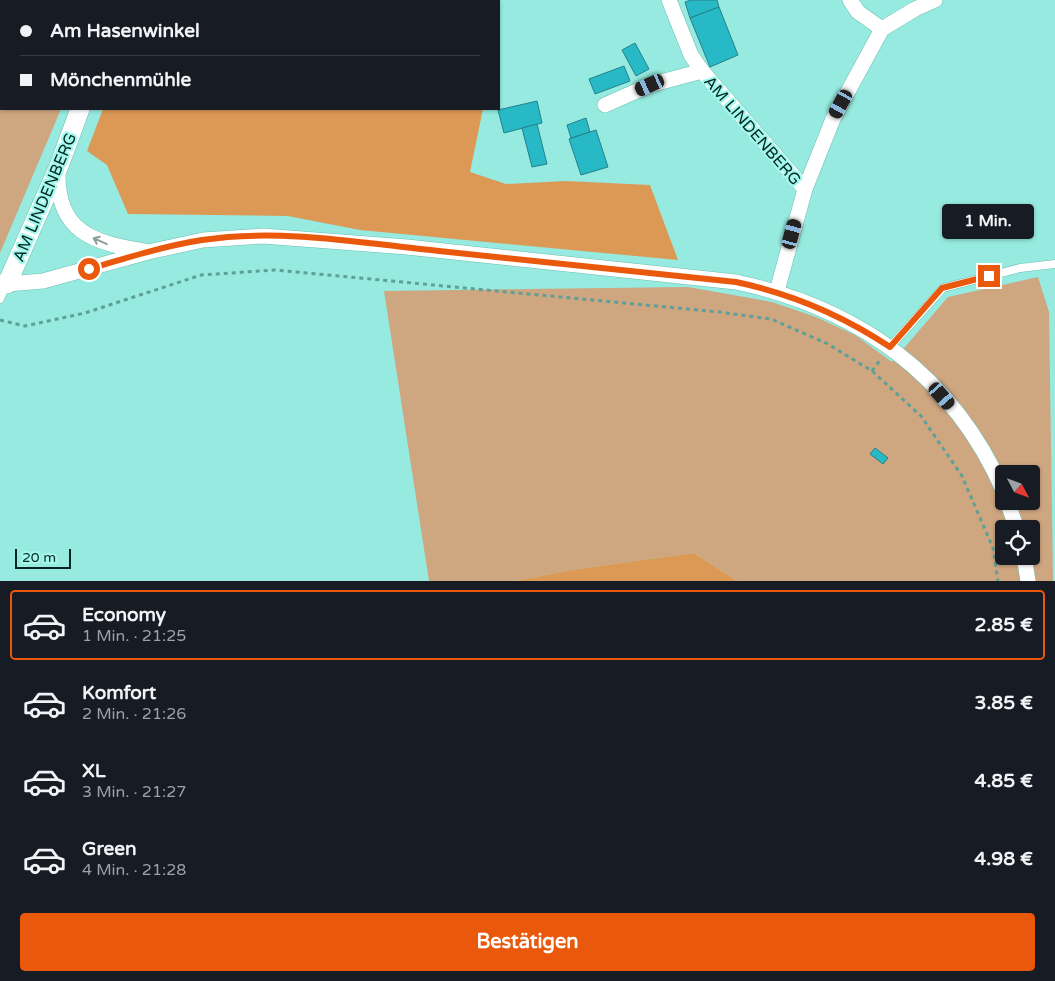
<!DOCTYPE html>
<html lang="de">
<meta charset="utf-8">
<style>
body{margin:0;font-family:"Varela Round",sans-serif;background:#20242c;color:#f1f3f6;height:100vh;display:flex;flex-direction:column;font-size:19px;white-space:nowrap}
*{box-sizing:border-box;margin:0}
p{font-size:16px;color:#9ea1a6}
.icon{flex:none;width:28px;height:28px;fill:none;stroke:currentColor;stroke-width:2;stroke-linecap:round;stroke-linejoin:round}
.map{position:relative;height:581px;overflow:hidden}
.sheet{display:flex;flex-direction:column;background:#171b24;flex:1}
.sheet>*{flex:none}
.banner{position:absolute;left:0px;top:0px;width:500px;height:110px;box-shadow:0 1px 4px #0004;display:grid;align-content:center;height:110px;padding:0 20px;background:#171b24}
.needle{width:32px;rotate:131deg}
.fabs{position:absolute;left:995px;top:465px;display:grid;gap:10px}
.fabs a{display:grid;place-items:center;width:45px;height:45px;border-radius:5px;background:#171b24;box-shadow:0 1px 4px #0004;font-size:25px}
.scale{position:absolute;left:15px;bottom:12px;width:56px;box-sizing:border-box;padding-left:5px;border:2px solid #012622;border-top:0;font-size:14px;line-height:18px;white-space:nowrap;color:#012622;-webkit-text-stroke:4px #a4f8ec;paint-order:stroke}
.end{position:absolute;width:22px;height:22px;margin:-11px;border:6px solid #ea580c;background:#fff;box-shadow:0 0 0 2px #fff}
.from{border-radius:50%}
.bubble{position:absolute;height:35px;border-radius:5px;background:#171b24;box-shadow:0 1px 4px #0004;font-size:16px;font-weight:800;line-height:35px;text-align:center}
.car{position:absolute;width:15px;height:30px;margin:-15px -8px;border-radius:6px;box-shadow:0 0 4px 1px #0007;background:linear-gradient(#222 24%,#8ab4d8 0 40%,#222 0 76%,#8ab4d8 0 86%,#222 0)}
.banner b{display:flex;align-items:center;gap:18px;height:48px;font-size:19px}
.banner b+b{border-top:1px solid #363941}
.banner i{width:12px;height:12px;background:#f1f3f6}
ul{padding:9px 0 0;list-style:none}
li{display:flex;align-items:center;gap:15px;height:70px;margin:0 10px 8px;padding:0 10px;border:2px solid transparent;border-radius:5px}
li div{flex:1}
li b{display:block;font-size:19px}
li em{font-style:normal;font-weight:800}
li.current{border-color:#ea580c}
li>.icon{width:45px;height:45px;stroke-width:1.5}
.primary-button{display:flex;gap:10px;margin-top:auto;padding:10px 20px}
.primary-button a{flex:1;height:58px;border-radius:5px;background:#ea580c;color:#fff;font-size:20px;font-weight:800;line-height:58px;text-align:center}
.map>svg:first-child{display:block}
.green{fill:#cea680;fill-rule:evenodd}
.forest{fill:#db9955}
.building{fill:#28b9c7;stroke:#258089}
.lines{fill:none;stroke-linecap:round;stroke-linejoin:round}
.service-casing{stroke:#6abeb3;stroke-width:9}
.minor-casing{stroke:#6abeb3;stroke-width:16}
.tertiary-casing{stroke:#6abeb3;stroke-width:20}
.path{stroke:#5ea098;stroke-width:3;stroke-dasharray:4 4;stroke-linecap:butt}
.service{stroke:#fff;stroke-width:8}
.minor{stroke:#fff;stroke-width:15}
.tertiary{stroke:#fff;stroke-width:19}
.oneway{stroke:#8d9d9c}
.route{stroke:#ea580c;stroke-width:6}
.labels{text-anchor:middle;stroke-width:4.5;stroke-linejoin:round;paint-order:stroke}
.street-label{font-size:16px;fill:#012622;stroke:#a4f8ec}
</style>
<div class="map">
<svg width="1055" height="581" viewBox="0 0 1055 581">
<rect width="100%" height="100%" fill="#96eadf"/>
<g class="green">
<polygon points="0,0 112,0 1,1 1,109 61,109 0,253"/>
<path d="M1038,277L1049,312L1053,581H737L694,553L577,569L515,581H429L384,291L688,287L772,302L816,317L855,335L892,362L948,297ZM1004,474H1031V501H1004ZM1004,529H1031V556H1004Z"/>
</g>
<g class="forest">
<rect x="145" y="0" width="308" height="1"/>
<polygon points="103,109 483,109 470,172 506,184 566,181 650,185 678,260 360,230 288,216 128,214 107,165 87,151"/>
<polygon points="694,553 737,581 515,581 577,569"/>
</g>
<g class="building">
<polygon points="691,0 717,0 719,7 690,18 685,2"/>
<polygon points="719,7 738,55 710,67 690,18"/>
<polygon points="635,43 649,69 636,76 622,50"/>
<polygon points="624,66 630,81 595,94 589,79"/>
<polygon points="537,101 542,123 504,133 498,110"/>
<polygon points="586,118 590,132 571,138 567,125"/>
<polygon points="537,124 547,164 532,167 522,128"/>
<polygon points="596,130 608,167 581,175 569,139"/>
<polygon points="875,448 888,458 883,464 870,454"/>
</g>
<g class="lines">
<g class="service-casing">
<g id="service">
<polyline points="0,299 6,285"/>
<polyline points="890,347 943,288 1020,268 1055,264"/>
</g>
</g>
<g class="minor-casing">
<g id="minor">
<polyline points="669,0 691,55 702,71"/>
<polyline points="850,0 858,12 882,29"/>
<polyline points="605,105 650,85 702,71 805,189"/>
<path d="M58,173C57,232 94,243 144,251"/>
<path d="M7,284L43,281L148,252L203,240L263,236L407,247L736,282C858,308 953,375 1004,492"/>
<polyline points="777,291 805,189 833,119 882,29 915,9 935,0"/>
<polyline points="1007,501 1017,529"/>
<polyline points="1024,556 1028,581"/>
</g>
</g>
<g class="tertiary-casing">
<g id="tertiary">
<polyline points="123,1 124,0"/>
<polyline points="0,284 7,284 59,166 80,109"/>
</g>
</g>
<g class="path">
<polyline points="0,320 25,326 85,313 201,275 275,270 719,312 771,319 828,344 872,371 921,416 962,476 993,548 998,581"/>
<polyline points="872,371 880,360"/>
</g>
<use href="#service" class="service"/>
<use href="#minor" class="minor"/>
<use href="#tertiary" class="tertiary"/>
</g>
<defs><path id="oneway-shaft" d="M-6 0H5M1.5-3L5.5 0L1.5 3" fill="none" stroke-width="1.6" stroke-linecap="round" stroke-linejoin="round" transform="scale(1.25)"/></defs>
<use class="oneway" href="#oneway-shaft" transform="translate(100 241) rotate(-156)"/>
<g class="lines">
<path class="route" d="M89,269C126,258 164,246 202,240C280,228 362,243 439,251C538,261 637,271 736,282C793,294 842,315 890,347L942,288L989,276"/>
</g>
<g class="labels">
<g class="street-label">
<text transform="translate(753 130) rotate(49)" y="6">AM LINDENBERG</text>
<text transform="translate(44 197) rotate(-67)" y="6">AM LINDENBERG</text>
</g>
</g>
</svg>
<div class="fabs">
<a><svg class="needle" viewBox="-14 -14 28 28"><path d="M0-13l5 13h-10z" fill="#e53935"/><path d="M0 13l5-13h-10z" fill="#9ea1a6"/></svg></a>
<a><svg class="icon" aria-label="locate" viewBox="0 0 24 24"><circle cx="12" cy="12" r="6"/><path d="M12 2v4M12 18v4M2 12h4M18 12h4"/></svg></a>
</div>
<div class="scale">20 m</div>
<i class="end from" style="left:89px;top:269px"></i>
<i class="end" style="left:989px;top:276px"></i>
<div class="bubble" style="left:942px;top:204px;width:92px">1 Min.</div>
<i class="car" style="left:650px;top:85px;rotate:246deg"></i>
<i class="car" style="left:841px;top:104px;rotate:209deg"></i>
<i class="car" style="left:792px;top:234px;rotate:15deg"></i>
<i class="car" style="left:942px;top:396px;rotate:139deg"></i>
<div class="banner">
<b><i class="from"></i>Am Hasenwinkel</b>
<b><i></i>Mönchenmühle</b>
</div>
</div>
<section class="sheet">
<ul>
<li class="current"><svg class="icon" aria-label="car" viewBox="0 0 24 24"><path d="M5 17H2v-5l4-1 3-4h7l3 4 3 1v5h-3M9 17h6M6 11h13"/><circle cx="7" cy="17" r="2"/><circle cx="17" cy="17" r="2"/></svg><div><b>Economy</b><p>1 Min. · 21:25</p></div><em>2.85 €</em></li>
<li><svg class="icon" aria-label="car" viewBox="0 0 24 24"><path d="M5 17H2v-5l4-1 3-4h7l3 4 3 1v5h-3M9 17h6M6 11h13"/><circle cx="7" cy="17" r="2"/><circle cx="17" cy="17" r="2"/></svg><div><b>Komfort</b><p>2 Min. · 21:26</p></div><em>3.85 €</em></li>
<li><svg class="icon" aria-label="car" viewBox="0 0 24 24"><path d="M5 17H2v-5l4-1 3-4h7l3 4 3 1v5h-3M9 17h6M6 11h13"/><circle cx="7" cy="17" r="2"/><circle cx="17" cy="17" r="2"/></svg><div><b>XL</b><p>3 Min. · 21:27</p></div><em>4.85 €</em></li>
<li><svg class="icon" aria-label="car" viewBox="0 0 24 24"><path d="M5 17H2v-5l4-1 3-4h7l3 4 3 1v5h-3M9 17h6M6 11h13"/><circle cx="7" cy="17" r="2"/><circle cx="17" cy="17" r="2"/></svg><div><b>Green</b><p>4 Min. · 21:28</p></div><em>4.98 €</em></li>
</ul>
<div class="primary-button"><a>Bestätigen</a></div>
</section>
